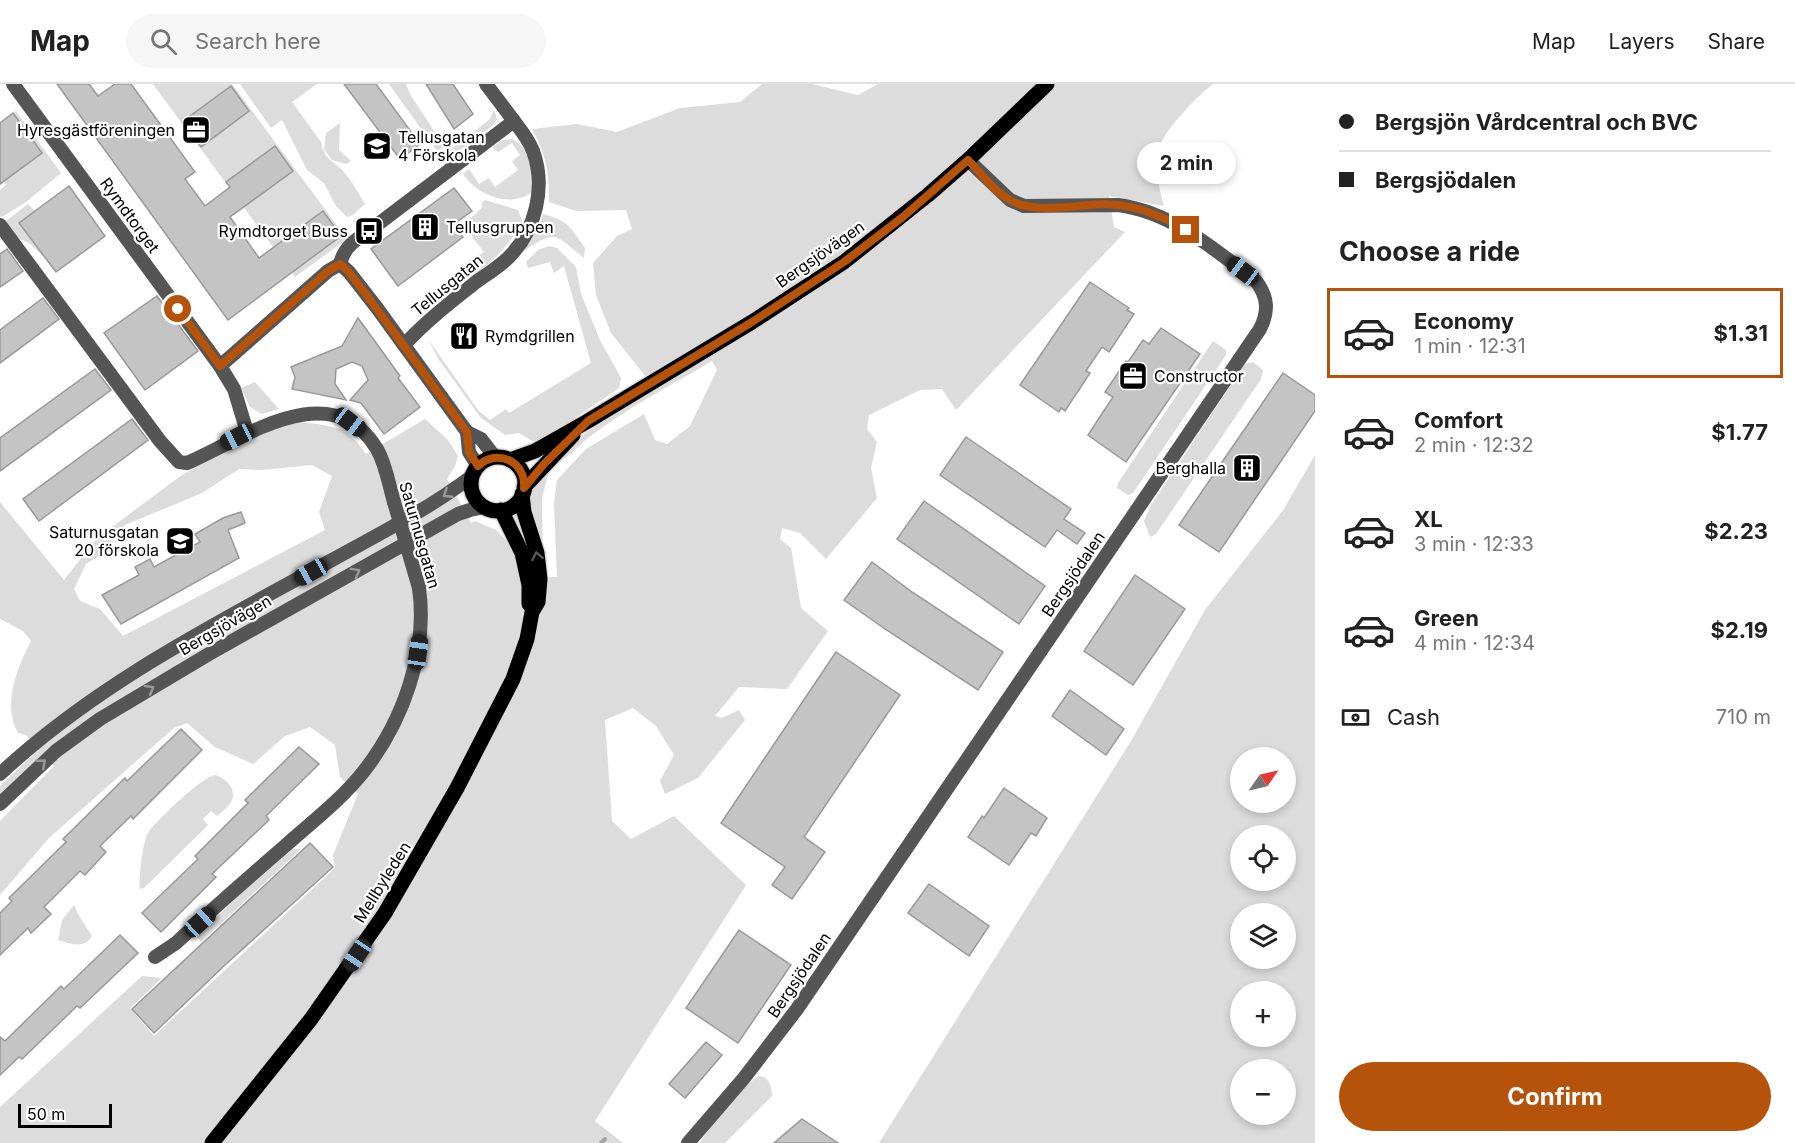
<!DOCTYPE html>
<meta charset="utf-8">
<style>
body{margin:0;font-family:Inter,sans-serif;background:#f6f6f6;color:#222;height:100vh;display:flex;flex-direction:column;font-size:22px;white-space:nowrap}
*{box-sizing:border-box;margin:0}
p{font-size:20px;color:#767676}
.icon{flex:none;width:33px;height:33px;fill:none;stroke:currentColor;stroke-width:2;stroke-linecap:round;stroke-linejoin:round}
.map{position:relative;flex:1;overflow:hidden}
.drawer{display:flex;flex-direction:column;background:#fff;width:480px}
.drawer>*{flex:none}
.hud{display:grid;align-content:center;height:132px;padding:0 24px;background:#fff}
.needle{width:39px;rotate:56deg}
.fabs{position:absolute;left:1230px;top:663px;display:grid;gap:12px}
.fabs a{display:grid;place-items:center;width:66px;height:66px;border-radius:50%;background:#fff;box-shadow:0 3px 9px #0003;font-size:30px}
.scale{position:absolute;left:18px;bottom:15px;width:94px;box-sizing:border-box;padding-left:6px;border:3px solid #000;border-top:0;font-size:16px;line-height:21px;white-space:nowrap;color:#000;-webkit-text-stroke:4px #fff;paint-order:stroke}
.end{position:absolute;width:27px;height:27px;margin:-14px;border:8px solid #b45309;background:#fff;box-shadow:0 0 0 3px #fff}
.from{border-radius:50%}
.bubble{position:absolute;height:42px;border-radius:21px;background:#fff;box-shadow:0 3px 9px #0003;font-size:20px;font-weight:700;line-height:42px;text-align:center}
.car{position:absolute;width:18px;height:36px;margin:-18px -9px;border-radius:8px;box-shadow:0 0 4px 2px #0007;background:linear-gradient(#222 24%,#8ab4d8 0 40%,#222 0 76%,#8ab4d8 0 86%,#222 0)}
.hud b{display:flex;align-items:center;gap:21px;height:57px;font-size:22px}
.hud b+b{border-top:2px solid #e0e0e0}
.hud i{width:15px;height:15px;background:#222}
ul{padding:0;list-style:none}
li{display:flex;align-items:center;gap:18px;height:90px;margin:0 12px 9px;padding:0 12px;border:3px solid transparent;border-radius:0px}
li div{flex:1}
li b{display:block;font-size:22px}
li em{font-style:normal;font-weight:700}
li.current{border-color:#b45309}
li>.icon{width:54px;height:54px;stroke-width:1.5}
h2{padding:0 24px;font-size:27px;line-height:72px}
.pay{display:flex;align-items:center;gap:15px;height:66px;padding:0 24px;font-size:22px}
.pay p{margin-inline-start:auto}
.button{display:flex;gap:12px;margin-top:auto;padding:12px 24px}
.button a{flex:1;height:69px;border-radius:36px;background:#b45309;color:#fff;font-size:24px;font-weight:700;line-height:69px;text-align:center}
header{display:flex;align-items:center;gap:36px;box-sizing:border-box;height:84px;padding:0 30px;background:#fff;border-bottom:2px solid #e0e0e0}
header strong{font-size:28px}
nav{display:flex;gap:33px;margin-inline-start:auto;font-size:21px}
.search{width:420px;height:54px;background:#f6f6f6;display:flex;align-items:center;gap:15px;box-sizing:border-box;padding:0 21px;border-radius:33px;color:#767676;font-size:22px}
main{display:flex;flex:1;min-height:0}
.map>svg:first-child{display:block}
.green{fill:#dcdcdc;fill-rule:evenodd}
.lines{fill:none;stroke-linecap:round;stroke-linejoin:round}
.stream{stroke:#a3a3a3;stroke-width:4}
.building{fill:#c4c4c4;stroke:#999;stroke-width:1.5}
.major-casing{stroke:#dbdbdb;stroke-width:18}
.minor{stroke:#555;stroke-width:14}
.major{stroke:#000;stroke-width:15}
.minor-bridge{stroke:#555;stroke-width:14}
.oneway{stroke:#999}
.oneway2{stroke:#595959}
.route{stroke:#b45309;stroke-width:8}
.labels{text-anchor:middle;stroke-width:4.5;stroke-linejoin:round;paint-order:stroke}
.poi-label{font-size:16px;fill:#000;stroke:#fff;text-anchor:end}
.street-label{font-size:16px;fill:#000;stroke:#fff}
</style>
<header>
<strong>Map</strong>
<div class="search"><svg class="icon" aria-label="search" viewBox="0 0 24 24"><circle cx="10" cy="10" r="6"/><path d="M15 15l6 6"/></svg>Search here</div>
<nav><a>Map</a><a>Layers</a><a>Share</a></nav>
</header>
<main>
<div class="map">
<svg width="1315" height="1059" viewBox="0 0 1315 1059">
<rect width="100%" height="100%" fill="#fff"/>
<g class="green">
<polygon points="153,0 232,0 347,155 295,193"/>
<path d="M240,0H317L292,18L321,58C324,74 330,75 340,84C350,93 358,109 365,120L353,131L347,133L336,122L324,99L307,86L282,36L271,44Z"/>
<polygon points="389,0 406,0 411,12 444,62 437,67"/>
<path d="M762,0H812L858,11L878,0H1213C1198,11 1166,45 1160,61C1153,79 1159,105 1164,122L1109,112L1114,143L1125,148L956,326L942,305L920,306L869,331L867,345L877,358L871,384L877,414L826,475L800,449L782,444L780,455L791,464L801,524L828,547L787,605L739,603L715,632L722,634L739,626L745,636L698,694L665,710L660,697L674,671L656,642L633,624L605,636L612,737L631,755L674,732L746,801L595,1037L623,1059H0V1023L142,892L162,894L130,924L154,952L335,784L333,771L358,710L340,693L335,661L310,643L285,652L253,680L215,663L187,639L174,644L49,754L0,811V737L54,682L43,671L0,712V702L39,665L26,651L18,649C2,620 17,584 31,557L23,547L0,535V418L64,496L93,459L112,443L182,391L254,351L295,338L318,340L341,345L357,358L366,370L425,335L448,356L458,372L455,382L447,395L471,439L475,437L496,446L511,461L510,433L518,429L524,445L535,493H557L554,419L557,396L586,365L644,330L655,356L667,360L690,342L717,286L712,277C672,301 629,323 592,351C583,357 559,382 552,383L578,355L587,348L709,273L701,260L646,293L611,249L596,211L593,179L617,152L632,145L626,126L576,127L549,118C549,87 547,74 532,45L577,40L617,48L680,24L740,18ZM312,381L332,392L319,428L325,446L123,552L100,525L80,517L74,505L86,480L100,471L125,441L202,409L239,385L262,386Z"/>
<polygon points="494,26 497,35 493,41 451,73 450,66 489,36"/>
<polygon points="16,27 61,89 26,118 2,133 0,132 0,106 6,101 3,97 42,69 13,29"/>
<polygon points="340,39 339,66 351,77 346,80 332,76 324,65 326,49"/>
<path d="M512,55C532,64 531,90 531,109C509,124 477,111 463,90L469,85L479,100L489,94L495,103L518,86L512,77L520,71L512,59L498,68L493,65L494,62L503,56Z"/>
<path d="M485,116L518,126L523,139C507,162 494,177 471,194L462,184L484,168L473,154L466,138L482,124V119Z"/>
<polygon points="28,120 35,127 19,139 44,173 29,159 15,153 6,137"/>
<path d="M543,130C569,137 570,143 585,164L584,174C555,151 556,144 523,168L539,142Z"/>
<polygon points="549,162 557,164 576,183 581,210 600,256 621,294 619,304 537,360 519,349 505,351 481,334 439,276 428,255 478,326 490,336 506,325 509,329 591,279 564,182 554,189 550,178 528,184 526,178 538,166"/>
<polygon points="1213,257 1226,266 1226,271 1133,409 1128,411 1117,404 1118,399"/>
<polygon points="1253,278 1263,286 1261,295 1156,450 1150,453 1144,437 1151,421 1245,280"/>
<polygon points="255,298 279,325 262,330 250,323 241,304"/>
<path d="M1315,371V1059H879L1131,657L1205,526L1284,425ZM1240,674H1286V718H1240ZM1240,752H1286V796H1240ZM1240,830H1286V874H1240ZM1240,908H1286V952H1240ZM1240,986H1286V1030H1240Z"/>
<polygon points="545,386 548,391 542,414 543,479 529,415 536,399"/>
<path d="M215,691C226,694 238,706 231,718C228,723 222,728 217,732L211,727L203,735L208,741L144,804L140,805C138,797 143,757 148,749C155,738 204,691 215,691Z"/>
<polygon points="293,765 301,765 201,858 197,852 200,846 208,842 238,812"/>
<path d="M74,821L79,832L92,852C85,865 70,860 58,856L62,836Z"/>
<path d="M759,992C770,993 771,1003 772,1012L725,1059H700C706,1047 748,996 759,992Z"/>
</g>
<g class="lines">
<polyline class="stream" points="601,1059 605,1055"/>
</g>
<g class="building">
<polygon points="57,0 89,0 98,12 115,0 131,0 195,88 185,95 205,122 230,103 226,98 275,62 293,87 230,133 259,174 323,127 341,152 228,236"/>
<polygon points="344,0 376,0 420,60 400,75"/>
<polygon points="426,0 453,0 473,30 454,45"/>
<polygon points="231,2 249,27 201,63 182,38"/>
<polygon points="13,29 42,69 0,100 0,39"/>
<polygon points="69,102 105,152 56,188 19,139"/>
<polygon points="454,104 472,127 454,140 463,153 398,202 371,165"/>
<polygon points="7,165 23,187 0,203 0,170"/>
<polygon points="1090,198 1129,224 1127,226 1134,230 1109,268 1102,263 1086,287 1090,289 1065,327 1061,324 1059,328 1020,301"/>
<polygon points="157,212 198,267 145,306 104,249"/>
<polygon points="43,214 59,235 0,279 0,246"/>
<polygon points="358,234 400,292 398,294 420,323 384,350 361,319 350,316 368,296 362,282 352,278 336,285 335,300 346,316 292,305 295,293 291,283 342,262"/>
<polygon points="464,241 474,255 464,263 453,248"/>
<polygon points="1161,244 1200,270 1126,378 1088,351 1113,313 1105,308 1126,277 1128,278 1143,256 1149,260"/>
<polygon points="95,285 111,306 0,387 0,354"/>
<polygon points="1283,289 1315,311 1315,327 1219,468 1179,441"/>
<polygon points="132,335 148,356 39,437 23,415"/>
<polygon points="966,353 1071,425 1064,435 1085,449 1077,460 1057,446 1045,463 940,391"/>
<polygon points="924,417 1045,502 1019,540 897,455"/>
<polygon points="241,428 245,439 228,446 239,474 121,540 102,511 139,491 135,483 150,475 154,483 200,458 195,450 223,434"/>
<polygon points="872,478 912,508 1003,568 978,606 885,545 844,516"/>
<polygon points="1135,491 1185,525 1133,601 1084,567"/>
<polygon points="836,568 900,611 804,753 825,768 792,815 772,801 785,783 721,739"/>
<polygon points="1070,606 1124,645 1106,671 1052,632"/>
<polygon points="181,645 202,666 133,735 131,732 100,762 106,768 85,791 80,787 44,823 51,830 31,849 28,844 0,871 0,829 12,817 9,814 66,758 63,755 125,694 127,697"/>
<polygon points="299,663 319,680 266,732 269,736 212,790 216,793 161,848 142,829 198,775 195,772 248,719 245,716"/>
<polygon points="1004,704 1047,734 1036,752 1031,749 1009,781 968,753 982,732 984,734"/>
<polygon points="310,759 333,783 225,881 154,949 132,925"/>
<polygon points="929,800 989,842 969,872 908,829"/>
<polygon points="739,846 791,881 738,959 686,924"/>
<polygon points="120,851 138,869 80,924 77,922 22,975 19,973 0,991 0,953 5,957 61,902 64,905"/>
<polygon points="706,958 722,971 685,1014 669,1000"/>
<polygon points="802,1035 838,1059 774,1059"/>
</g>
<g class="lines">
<g class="major-casing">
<g id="major">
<circle cx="498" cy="400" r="27"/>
<polyline points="510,376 535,367 588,337 752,238 844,178 928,111 968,76 1047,0"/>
<polyline points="524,403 573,351"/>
<polyline points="501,426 522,469 529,501 529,520"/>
<polyline points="212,1059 311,935 385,829 457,704 513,595 527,555 532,528 538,518 540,495 537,469 524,428 522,410"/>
</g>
</g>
<g class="minor">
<polyline points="13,0 220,282 234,305 247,348"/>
<polyline points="486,0 514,37"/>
<path d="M0,141L160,357L179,378L187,379C243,355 331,289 377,365C386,381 389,401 394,418"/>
<polyline points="340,180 349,188 377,224 467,348 481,355 495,373"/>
<path d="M220,282L328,187L340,180C344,163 355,156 369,147L514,37C521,46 529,56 533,67C546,103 536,146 509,173C499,183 487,190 476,198C451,218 426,237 404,261"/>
<polyline points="467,348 469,368 478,382"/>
<path d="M0,690C96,600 217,539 332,476C379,450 429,425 472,392"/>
<polyline points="0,720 56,667 100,635 209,570 458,430 470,426 485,423"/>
<path d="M155,873L176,859C211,826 248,794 285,762C312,738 342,715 364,687C403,637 428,568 419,504"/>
<path d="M688,1059L744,994L797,925L1260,245C1269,227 1268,213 1256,197C1214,165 1172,128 1118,121L1024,122L1010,116L968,76"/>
</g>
<use href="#major" class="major"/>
<polyline class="minor-bridge" points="394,418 419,504"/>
</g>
<defs><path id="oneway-chevron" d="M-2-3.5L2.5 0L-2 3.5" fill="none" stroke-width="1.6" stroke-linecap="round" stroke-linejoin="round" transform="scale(1.5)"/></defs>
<g class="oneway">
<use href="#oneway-chevron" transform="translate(447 410) rotate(147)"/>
<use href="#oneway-chevron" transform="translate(356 488) rotate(-29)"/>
<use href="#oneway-chevron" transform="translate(150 605) rotate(-30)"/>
<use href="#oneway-chevron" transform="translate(42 679) rotate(-41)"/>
</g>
<use class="oneway2" href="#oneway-chevron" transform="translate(537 472) rotate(-101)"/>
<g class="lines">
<path class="route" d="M178,225L220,282L328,187L340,180L349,188L368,213L467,348L469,368L478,382C497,364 526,377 524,404L544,380L588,337L752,238L844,178L904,132L968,76C981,89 995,109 1012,117C1036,130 1077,121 1103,120C1133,120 1161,131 1186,146"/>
</g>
<defs>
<g id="office-square" transform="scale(1.5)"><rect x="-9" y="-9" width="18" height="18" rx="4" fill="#000" stroke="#fff"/><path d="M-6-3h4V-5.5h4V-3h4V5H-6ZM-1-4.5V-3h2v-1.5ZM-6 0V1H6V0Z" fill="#fff"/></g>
<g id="school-square" transform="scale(1.5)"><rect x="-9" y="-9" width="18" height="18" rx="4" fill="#000" stroke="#fff"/><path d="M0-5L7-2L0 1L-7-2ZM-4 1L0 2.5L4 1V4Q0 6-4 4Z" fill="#fff"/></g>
<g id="building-square" transform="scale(1.5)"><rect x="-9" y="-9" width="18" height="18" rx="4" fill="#000" stroke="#fff"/><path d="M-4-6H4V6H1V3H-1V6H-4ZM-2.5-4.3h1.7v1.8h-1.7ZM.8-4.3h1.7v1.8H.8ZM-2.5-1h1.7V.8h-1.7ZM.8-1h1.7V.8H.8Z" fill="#fff"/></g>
<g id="bus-square" transform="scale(1.5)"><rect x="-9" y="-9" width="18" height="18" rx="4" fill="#000" stroke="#fff"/><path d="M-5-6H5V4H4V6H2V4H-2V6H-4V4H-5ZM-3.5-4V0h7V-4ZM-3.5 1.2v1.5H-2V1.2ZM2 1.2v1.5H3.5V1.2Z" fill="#fff"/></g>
<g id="restaurant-square" transform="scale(1.5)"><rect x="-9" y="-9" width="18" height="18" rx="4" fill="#000" stroke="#fff"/><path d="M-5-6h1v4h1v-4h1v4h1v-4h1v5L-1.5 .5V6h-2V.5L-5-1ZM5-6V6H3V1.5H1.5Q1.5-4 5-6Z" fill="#fff"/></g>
</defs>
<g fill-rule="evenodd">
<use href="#office-square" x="196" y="46"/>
<use href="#school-square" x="377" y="62"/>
<use href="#building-square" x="425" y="143"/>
<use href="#bus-square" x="369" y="147"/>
<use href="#restaurant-square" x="464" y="252"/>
<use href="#office-square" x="1133" y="292"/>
<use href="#building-square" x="1247" y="384"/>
<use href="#school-square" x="180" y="457"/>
</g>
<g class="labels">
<g class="poi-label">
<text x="175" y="52">Hyresgästföreningen</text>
<text x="398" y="59" text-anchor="start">Tellusgatan<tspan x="398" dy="18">4 Förskola</tspan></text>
<text x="446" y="149" text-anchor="start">Tellusgruppen</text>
<text x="348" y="153">Rymdtorget Buss</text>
<text x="485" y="258" text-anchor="start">Rymdgrillen</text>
<text x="1154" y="298" text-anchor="start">Constructor</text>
<text x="1226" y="390">Berghalla</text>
<text x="159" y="454">Saturnusgatan<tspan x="159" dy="18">20 förskola</tspan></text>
</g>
<g class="street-label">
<text transform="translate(130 131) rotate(54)" y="6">Rymdtorget</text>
<text transform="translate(820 170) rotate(-35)" y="6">Bergsjövägen</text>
<text transform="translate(447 201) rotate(-39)" y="6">Tellusgatan</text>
<text transform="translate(420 451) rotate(74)" y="6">Saturnusgatan</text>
<text transform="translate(1073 490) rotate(-56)" y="6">Bergsjödalen</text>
<text transform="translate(225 541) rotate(-30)" y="6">Bergsjövägen</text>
<text transform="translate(382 798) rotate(-58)" y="6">Mellbyleden</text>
<text transform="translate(799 891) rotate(-56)" y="6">Bergsjödalen</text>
</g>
</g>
</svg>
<div class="fabs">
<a><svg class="needle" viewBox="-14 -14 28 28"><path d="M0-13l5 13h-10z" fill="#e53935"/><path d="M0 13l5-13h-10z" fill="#767676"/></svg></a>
<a><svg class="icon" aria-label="locate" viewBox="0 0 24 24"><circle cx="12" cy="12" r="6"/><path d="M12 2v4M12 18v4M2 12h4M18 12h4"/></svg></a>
<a><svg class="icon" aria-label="layers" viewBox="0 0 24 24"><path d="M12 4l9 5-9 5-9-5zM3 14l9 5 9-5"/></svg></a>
<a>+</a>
<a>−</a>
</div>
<div class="scale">50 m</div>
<i class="end from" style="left:178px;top:225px"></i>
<i class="end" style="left:1186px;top:146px"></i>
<div class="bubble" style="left:1137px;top:58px;width:99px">2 min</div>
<i class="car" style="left:1243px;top:187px;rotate:307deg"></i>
<i class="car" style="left:350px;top:338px;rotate:127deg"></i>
<i class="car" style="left:237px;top:353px;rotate:243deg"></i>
<i class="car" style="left:311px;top:488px;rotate:241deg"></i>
<i class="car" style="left:418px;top:568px;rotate:8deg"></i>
<i class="car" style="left:200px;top:838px;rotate:48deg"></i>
<i class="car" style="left:357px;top:871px;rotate:214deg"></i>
</div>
<section class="drawer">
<div class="hud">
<b><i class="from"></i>Bergsjön Vårdcentral och BVC</b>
<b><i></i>Bergsjödalen</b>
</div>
<h2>Choose a ride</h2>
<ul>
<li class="current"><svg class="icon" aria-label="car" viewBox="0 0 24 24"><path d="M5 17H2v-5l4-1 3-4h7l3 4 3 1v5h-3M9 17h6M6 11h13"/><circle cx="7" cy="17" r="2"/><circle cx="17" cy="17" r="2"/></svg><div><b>Economy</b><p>1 min · 12:31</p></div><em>$1.31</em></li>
<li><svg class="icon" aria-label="car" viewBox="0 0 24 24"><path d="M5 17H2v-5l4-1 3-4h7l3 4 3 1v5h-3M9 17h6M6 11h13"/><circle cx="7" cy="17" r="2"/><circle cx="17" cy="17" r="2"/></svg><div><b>Comfort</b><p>2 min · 12:32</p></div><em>$1.77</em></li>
<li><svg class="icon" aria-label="car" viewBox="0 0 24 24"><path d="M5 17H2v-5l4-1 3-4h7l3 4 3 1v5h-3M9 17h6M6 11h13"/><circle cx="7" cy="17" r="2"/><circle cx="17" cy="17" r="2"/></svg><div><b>XL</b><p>3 min · 12:33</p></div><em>$2.23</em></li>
<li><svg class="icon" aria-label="car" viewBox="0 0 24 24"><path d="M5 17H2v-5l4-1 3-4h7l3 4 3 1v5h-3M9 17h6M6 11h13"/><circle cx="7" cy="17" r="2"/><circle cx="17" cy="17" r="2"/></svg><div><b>Green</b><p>4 min · 12:34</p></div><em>$2.19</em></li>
</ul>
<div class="pay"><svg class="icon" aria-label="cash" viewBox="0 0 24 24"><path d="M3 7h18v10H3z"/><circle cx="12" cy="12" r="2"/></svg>Cash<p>710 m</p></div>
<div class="button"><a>Confirm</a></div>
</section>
</main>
